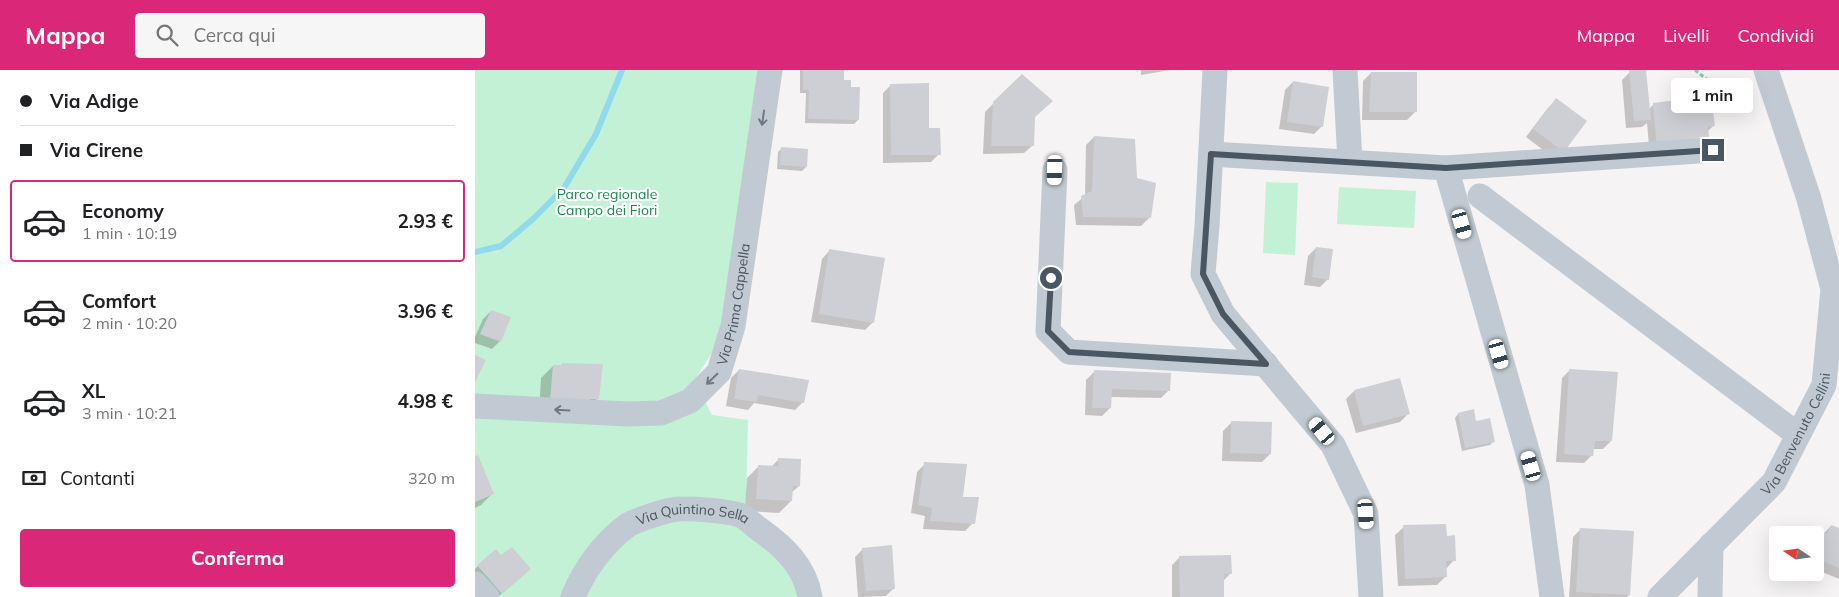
<!DOCTYPE html>
<html lang="it">
<meta charset="utf-8">
<style>
body{margin:0;font-family:Mulish,sans-serif;background:#f6f6f6;color:#202124;height:100vh;display:flex;flex-direction:column;font-size:19px;white-space:nowrap}
*{box-sizing:border-box;margin:0}
p{font-size:16px;color:#757577}
.icon{flex:none;width:28px;height:28px;fill:none;stroke:currentColor;stroke-width:2;stroke-linecap:round;stroke-linejoin:round}
.map{position:relative;flex:1;overflow:hidden}
.sheet{display:flex;flex-direction:column;background:#fff;width:475px}
.sheet>*{flex:none}
.banner{display:grid;align-content:center;height:110px;padding:0 20px;background:#fff}
.needle{width:32px;rotate:283deg}
.fabs{position:absolute;left:1294px;top:456px;display:grid;gap:10px}
.fabs a{display:grid;place-items:center;width:55px;height:55px;border-radius:5px;background:#fff;box-shadow:0 5px 20px #0002;font-size:25px}
.end{position:absolute;width:22px;height:22px;margin:-11px;border:6px solid #4a5661;background:#fff;box-shadow:0 0 0 2px #fff}
.from{border-radius:50%}
.bubble{position:absolute;height:35px;border-radius:5px;background:#fff;box-shadow:0 5px 20px #0002;font-size:16px;font-weight:700;line-height:35px;text-align:center}
.car{position:absolute;width:15px;height:30px;margin:-15px -8px;border-radius:6px;box-shadow:0 0 4px 1px #0007;background:linear-gradient(#fff 24%,#345 0 40%,#fff 0 76%,#345 0 86%,#fff 0)}
.banner b{display:flex;align-items:center;gap:18px;height:48px;font-size:19px}
.banner b+b{border-top:1px solid #e0e0e0}
.banner i{width:12px;height:12px;background:#202124}
ul{padding:0;list-style:none}
li{display:flex;align-items:center;gap:15px;height:82px;margin:0 10px 8px;padding:0 10px;border:2px solid transparent;border-radius:5px}
li div{flex:1}
li b{display:block;font-size:19px}
li em{font-style:normal;font-weight:700}
li.on{border-color:#db2777}
li>.icon{width:45px;height:45px;stroke-width:1.5}
.pay{display:flex;align-items:center;gap:12px;height:55px;padding:0 20px;font-size:19px}
.pay p{margin-inline-start:auto}
.primary-button{display:flex;gap:10px;margin-top:auto;padding:10px 20px}
.primary-button a{flex:1;height:58px;border-radius:5px;background:#db2777;color:#fff;font-size:20px;font-weight:700;line-height:58px;text-align:center}
header{display:flex;align-items:center;gap:30px;box-sizing:border-box;height:70px;padding:0 25px;background:#db2777;color:#fff}
header strong{font-size:24px}
nav{display:flex;gap:28px;margin-inline-start:auto;font-size:18px}
.search{width:350px;height:45px;background:#f6f6f6;display:flex;align-items:center;gap:12px;box-sizing:border-box;padding:0 18px;border-radius:5px;color:#757577;font-size:19px}
main{display:flex;flex:1;min-height:0}
.map>svg:first-child{display:block}
.green{fill:#c3f1d5}
.shadow{fill:#0003}
.lines{fill:none;stroke-linecap:round;stroke-linejoin:round}
.stream{stroke:#90daee;stroke-width:6}
.building{fill:#cdcfd5}
.path{stroke:#7ad0a6;stroke-width:3;stroke-dasharray:4 2.5;stroke-linecap:butt}
.minor{stroke:#c1cad2;stroke-width:25}
.oneway{stroke:#6e7983}
.route{stroke:#4a5661;stroke-width:6}
.labels{text-anchor:middle;stroke-width:4.5;stroke-linejoin:round;paint-order:stroke}
.park-label{font-size:14px;fill:#17864f;stroke:#fff}
.street-label{font-size:14px;fill:#4a5661;stroke:#fff}
</style>
<header>
<strong>Mappa</strong>
<div class="search"><svg class="icon" aria-label="search" viewBox="0 0 24 24"><circle cx="10" cy="10" r="6"/><path d="M15 15l6 6"/></svg>Cerca qui</div>
<nav><a>Mappa</a><a>Livelli</a><a>Condividi</a></nav>
</header>
<main>
<section class="sheet">
<div class="banner">
<b><i class="from"></i>Via Adige</b>
<b><i></i>Via Cirene</b>
</div>
<ul>
<li class="on"><svg class="icon" aria-label="car" viewBox="0 0 24 24"><path d="M5 17H2v-5l4-1 3-4h7l3 4 3 1v5h-3M9 17h6M6 11h13"/><circle cx="7" cy="17" r="2"/><circle cx="17" cy="17" r="2"/></svg><div><b>Economy</b><p>1 min · 10:19</p></div><em>2.93 €</em></li>
<li><svg class="icon" aria-label="car" viewBox="0 0 24 24"><path d="M5 17H2v-5l4-1 3-4h7l3 4 3 1v5h-3M9 17h6M6 11h13"/><circle cx="7" cy="17" r="2"/><circle cx="17" cy="17" r="2"/></svg><div><b>Comfort</b><p>2 min · 10:20</p></div><em>3.96 €</em></li>
<li><svg class="icon" aria-label="car" viewBox="0 0 24 24"><path d="M5 17H2v-5l4-1 3-4h7l3 4 3 1v5h-3M9 17h6M6 11h13"/><circle cx="7" cy="17" r="2"/><circle cx="17" cy="17" r="2"/></svg><div><b>XL</b><p>3 min · 10:21</p></div><em>4.98 €</em></li>
</ul>
<div class="pay"><svg class="icon" aria-label="cash" viewBox="0 0 24 24"><path d="M3 7h18v10H3z"/><circle cx="12" cy="12" r="2"/></svg>Contanti<p>320 m</p></div>
<div class="primary-button"><a>Conferma</a></div>
</section>
<div class="map">
<svg width="1364" height="527" viewBox="0 0 1364 527">
<rect width="100%" height="100%" fill="#f5f3f3"/>
<g class="green">
<path d="M0,0H283L243,273L219,311L237,345L273,350L271,430L266,458C290,477 317,496 325,527H0Z"/>
<polygon points="791,112 823,113 820,185 788,183"/>
<polygon points="864,117 941,121 939,158 862,154"/>
</g>
<g class="shadow">
<polygon points="325,0 368,0 368,11 383,50 379,54 330,53 331,23 325,23"/>
<polygon points="666,0 695,0 666,5"/>
<polygon points="1155,2 1174,39 1179,34 1238,56 1232,62 1175,87 1172,53 1167,57 1151,58 1147,10"/>
<polygon points="896,3 940,42 932,50 887,50 888,11"/>
<polygon points="547,5 559,48 558,75 549,83 508,84 510,42"/>
<polygon points="818,12 847,56 839,64 804,59 810,20"/>
<polygon points="416,15 453,60 464,84 456,92 408,93 408,23"/>
<polygon points="1081,30 1110,52 1080,89 1051,67 1073,38"/>
<polygon points="619,67 661,109 674,148 666,156 601,155 599,135 610,126 611,75"/>
<polygon points="307,78 331,97 327,101 302,99 303,82"/>
<polygon points="841,178 853,209 845,217 829,215 833,186"/>
<polygon points="355,180 398,252 390,260 336,252 347,189"/>
<polygon points="16,241 25,271 17,279 0,273 0,267 8,249"/>
<polygon points="88,294 123,328 111,340 64,342 66,308 78,296 85,296"/>
<polygon points="264,300 328,332 320,340 279,333 273,340 251,336 256,308"/>
<polygon points="1095,300 1136,371 1128,379 1118,379 1117,385 1109,393 1081,392 1087,308"/>
<polygon points="619,302 694,320 686,328 635,327 635,338 627,346 610,345 611,310"/>
<polygon points="879,321 933,344 925,352 881,363 871,329"/>
<polygon points="983,344 1000,352 1019,371 1015,375 987,381 980,348"/>
<polygon points="756,353 795,384 787,392 747,391 748,361"/>
<polygon points="0,387 18,423 6,435 0,438"/>
<polygon points="304,389 324,416 316,423 316,431 304,443 270,441 272,408 284,396 296,397"/>
<polygon points="450,394 487,428 498,453 490,461 448,459 450,446 436,443 442,402"/>
<polygon points="1356,456 1364,459 1364,509 1340,499 1340,465 1338,465 1342,461 1348,464"/>
<polygon points="929,457 970,467 979,490 971,499 970,507 962,515 923,516 920,465"/>
<polygon points="1106,459 1154,525 1152,527 1094,527 1098,467"/>
<polygon points="388,479 419,518 411,526 383,527 380,487"/>
<polygon points="26,487 46,507 23,527 0,509 0,499 3,496"/>
<polygon points="705,487 755,504 747,512 748,527 697,527 697,495"/>
</g>
<g class="lines">
<polyline class="stream" points="0,182 26,176 58,149 89,118 121,64 147,0"/>
</g>
<g class="building">
<polygon points="328,0 369,0 369,10 376,10 376,17 385,17 384,50 333,49 334,20 328,20"/>
<polygon points="1154,0 1171,0 1176,50 1159,51"/>
<polygon points="896,2 942,2 942,42 894,42"/>
<polygon points="547,4 578,31 560,47 559,76 516,76 518,32"/>
<polygon points="818,11 854,17 848,57 812,52"/>
<polygon points="454,13 454,58 465,58 466,85 416,85 415,14"/>
<polygon points="1236,26 1240,56 1233,57 1235,75 1182,79 1178,33"/>
<polygon points="1081,28 1112,51 1089,82 1058,59"/>
<polygon points="619,66 660,69 662,108 681,113 676,148 608,147 606,126 617,121"/>
<polygon points="306,77 333,79 332,97 305,95"/>
<polygon points="841,177 858,179 854,210 837,207"/>
<polygon points="354,179 410,188 399,253 344,244"/>
<polygon points="16,240 36,247 26,272 5,264"/>
<polygon points="0,285 11,290 0,312"/>
<polygon points="87,293 128,294 124,329 115,329 114,332 75,330 78,295 87,295"/>
<polygon points="264,299 334,310 329,333 283,325 282,332 259,329"/>
<polygon points="1094,299 1143,302 1137,371 1120,371 1118,386 1089,384"/>
<polygon points="619,300 696,303 695,321 637,319 636,338 617,338"/>
<polygon points="925,308 935,344 888,356 879,320"/>
<polygon points="999,339 1001,351 1015,348 1020,372 990,378 983,343"/>
<polygon points="756,351 797,352 796,384 755,383"/>
<polygon points="3,385 19,424 0,432 0,386"/>
<polygon points="303,388 326,389 325,416 318,416 317,431 281,429 283,395 303,396"/>
<polygon points="449,392 492,394 488,427 504,427 500,454 455,451 457,438 443,435"/>
<polygon points="971,454 972,466 980,465 981,491 971,491 972,507 930,509 928,455"/>
<polygon points="1356,455 1364,458 1364,498 1340,488 1340,464 1342,460 1352,464"/>
<polygon points="1105,458 1159,461 1155,525 1101,522"/>
<polygon points="417,475 420,519 391,521 387,478"/>
<polygon points="37,477 56,499 27,524 2,495 21,479 26,485"/>
<polygon points="756,485 757,504 749,504 749,527 705,527 704,486"/>
</g>
<g class="lines">
<polyline class="path" points="1220,0 1234,11"/>
<g class="minor">
<polyline points="740,0 732,156 728,204 748,244 858,375 891,444 896,527"/>
<polyline points="870,0 875,92"/>
<polyline points="736,84 971,98 1238,80"/>
<polyline points="971,98 1062,415 1077,527"/>
<polyline points="580,100 573,261 594,282 791,294"/>
<polyline points="1005,126 1323,365"/>
<path id="s1" d="M0,336L152,344L186,343L215,331L244,302L258,256L295,0"/>
<polyline points="0,514 12,527"/>
<path id="s2" d="M98,527C109,500 129,472 153,455C159,451 189,441 197,440C210,437 252,441 265,445C272,448 278,455 284,459C308,476 330,496 335,527"/>
<path id="s3" d="M1185,527L1299,412L1349,315L1358,219L1334,129L1291,0"/>
<polyline points="1235,527 1236,475"/>
</g>
</g>
<defs><path id="oneway-shaft" d="M-6 0H5M1.5-3L5.5 0L1.5 3" fill="none" stroke-width="1.6" stroke-linecap="round" stroke-linejoin="round" transform="scale(1.25)"/></defs>
<g class="oneway">
<use href="#oneway-shaft" transform="translate(288 48) rotate(98)"/>
<use href="#oneway-shaft" transform="translate(237 309) rotate(136)"/>
<use href="#oneway-shaft" transform="translate(87 340) rotate(-177)"/>
</g>
<g class="lines">
<polyline class="route" points="576,208 573,261 594,282 791,294 748,244 728,204 736,84 971,98 1238,80"/>
</g>
<g class="labels">
<g class="park-label">
<text x="132" y="129">Parco regionale<tspan x="132" dy="16">Campo dei Fiori</tspan></text>
</g>
<g class="street-label">
<text dy="5" stroke="none"><textPath href="#s1" startOffset="328">Via Prima Cappella</textPath></text>
<text dy="5" stroke="none"><textPath href="#s3" startOffset="215">Via Benvenuto Cellini</textPath></text>
<text dy="5" stroke="none"><textPath href="#s2" startOffset="159">Via Quintino Sella</textPath></text>
</g>
</g>
</svg>
<div class="fabs">
<a><svg class="needle" viewBox="-14 -14 28 28"><path d="M0-13l5 13h-10z" fill="#e53935"/><path d="M0 13l5-13h-10z" fill="#757577"/></svg></a>
</div>
<i class="end from" style="left:576px;top:208px"></i>
<i class="end" style="left:1238px;top:80px"></i>
<div class="bubble" style="left:1196px;top:8px;width:82px">1 min</div>
<i class="car" style="left:580px;top:100px;rotate:182deg"></i>
<i class="car" style="left:987px;top:154px;rotate:164deg"></i>
<i class="car" style="left:1024px;top:284px;rotate:164deg"></i>
<i class="car" style="left:847px;top:361px;rotate:320deg"></i>
<i class="car" style="left:1056px;top:396px;rotate:344deg"></i>
<i class="car" style="left:891px;top:444px;rotate:176deg"></i>
</div>
</main>
